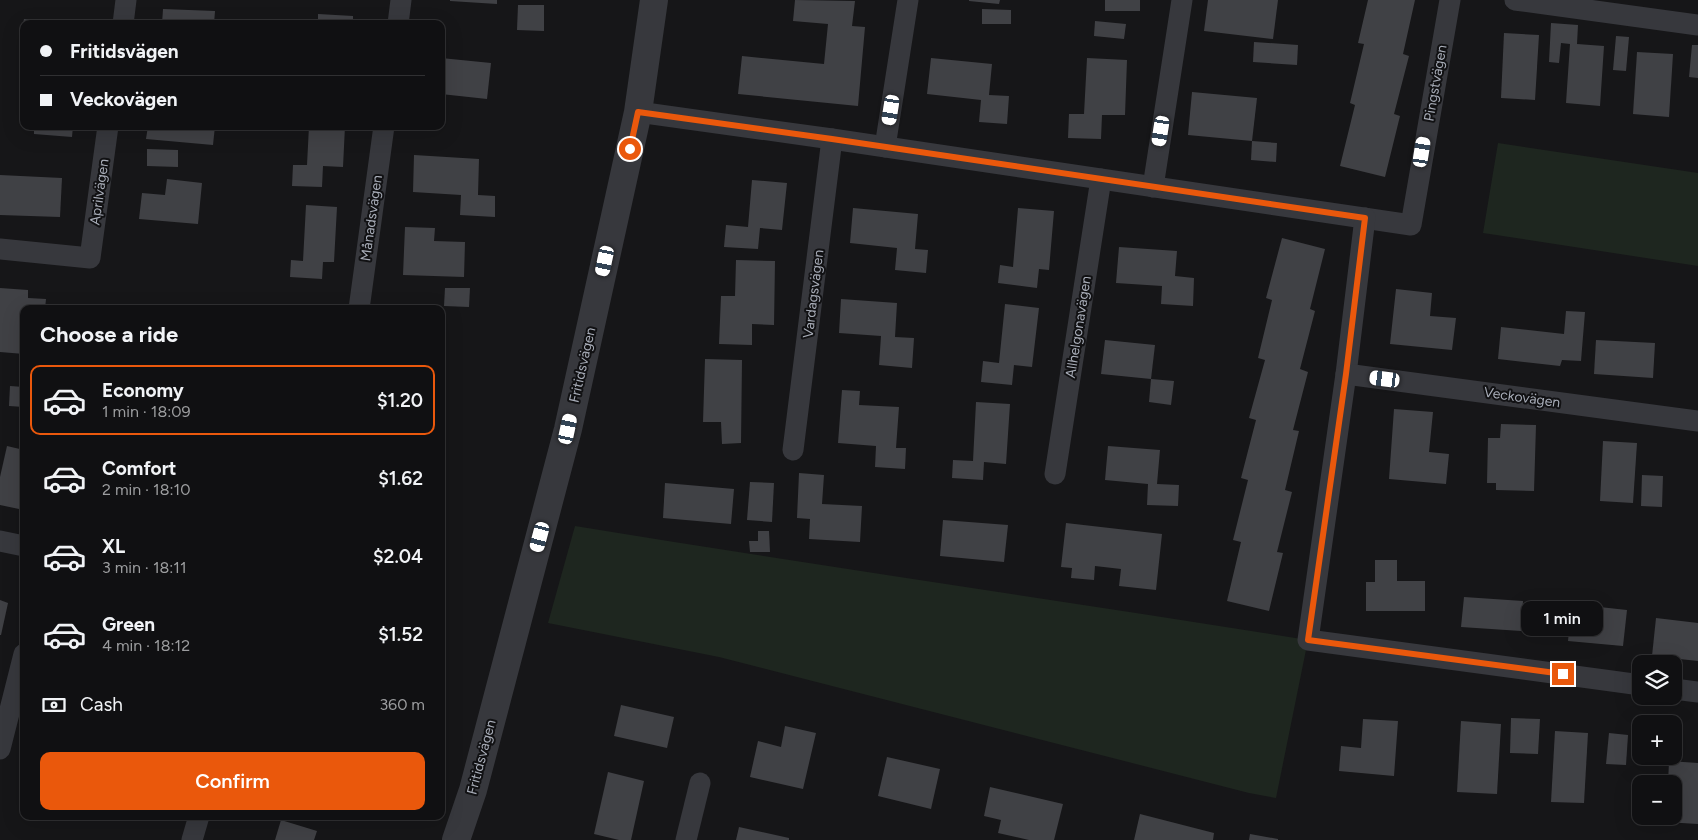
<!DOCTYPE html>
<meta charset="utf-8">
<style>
body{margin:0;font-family:Figtree,sans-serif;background:#19191b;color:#f1f3f6;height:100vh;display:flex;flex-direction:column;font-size:19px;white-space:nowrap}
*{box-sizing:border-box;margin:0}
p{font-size:16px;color:#9c9d9f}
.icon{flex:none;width:28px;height:28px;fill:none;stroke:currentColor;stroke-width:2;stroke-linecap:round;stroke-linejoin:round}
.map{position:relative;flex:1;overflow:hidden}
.side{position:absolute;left:20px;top:305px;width:425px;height:515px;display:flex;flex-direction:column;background:#101012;border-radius:10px;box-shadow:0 5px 20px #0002,0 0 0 1px #303032}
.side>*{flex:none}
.banner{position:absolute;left:20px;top:20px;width:425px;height:110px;border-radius:10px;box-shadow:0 5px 20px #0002,0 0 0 1px #303032;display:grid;align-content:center;height:110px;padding:0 20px;background:#101012}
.fabs{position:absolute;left:1632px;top:655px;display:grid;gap:10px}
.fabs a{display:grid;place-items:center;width:50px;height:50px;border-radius:10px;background:#101012;box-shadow:0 5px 20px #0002,0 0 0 1px #303032;font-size:25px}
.end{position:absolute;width:22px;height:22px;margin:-11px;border:6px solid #ea580c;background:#fff;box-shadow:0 0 0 2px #fff}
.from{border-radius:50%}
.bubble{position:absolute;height:35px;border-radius:10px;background:#101012;box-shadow:0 5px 20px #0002,0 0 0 1px #303032;font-size:16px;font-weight:600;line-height:35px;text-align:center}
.car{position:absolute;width:15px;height:30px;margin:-15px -8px;border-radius:6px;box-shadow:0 0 4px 1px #0007;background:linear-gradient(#fff 24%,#345 0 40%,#fff 0 76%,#345 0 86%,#fff 0)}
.banner b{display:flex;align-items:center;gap:18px;height:48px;font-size:19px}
.banner b+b{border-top:1px solid #303032}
.banner i{width:12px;height:12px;background:#f1f3f6}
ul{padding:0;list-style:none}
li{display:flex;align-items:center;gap:15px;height:70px;margin:0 10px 8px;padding:0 10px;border:2px solid transparent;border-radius:10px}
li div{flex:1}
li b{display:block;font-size:19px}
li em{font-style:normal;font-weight:600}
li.active{border-color:#ea580c}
li>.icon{width:45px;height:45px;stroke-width:1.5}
h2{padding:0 20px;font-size:22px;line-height:60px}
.pay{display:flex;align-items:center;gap:12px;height:55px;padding:0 20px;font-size:19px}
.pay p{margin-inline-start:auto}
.button{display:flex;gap:10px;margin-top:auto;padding:10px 20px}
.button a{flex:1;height:58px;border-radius:10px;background:#ea580c;color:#fff;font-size:20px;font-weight:600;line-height:58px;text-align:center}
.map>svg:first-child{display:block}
.green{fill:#1e261f}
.building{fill:#404145}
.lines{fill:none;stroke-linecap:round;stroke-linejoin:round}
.minor{stroke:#37383d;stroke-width:21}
.tertiary{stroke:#37383d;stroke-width:28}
.route{stroke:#ea580c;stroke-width:6}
.labels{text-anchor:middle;stroke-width:4;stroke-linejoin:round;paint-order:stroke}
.street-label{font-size:14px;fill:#a8adb8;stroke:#111113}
</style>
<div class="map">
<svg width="1698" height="840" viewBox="0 0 1698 840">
<rect width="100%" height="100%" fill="#161618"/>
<g class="green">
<polygon points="1498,143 1698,173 1698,266 1483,233"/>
<path d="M575,526C819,566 1064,601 1308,640L1276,798L1249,793L719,657L548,623Z"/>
</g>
<g class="building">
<polygon points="450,0 497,0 497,4 450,1"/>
<polygon points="795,0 855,1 852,26 865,27 858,106 738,94 742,56 824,64 828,24 793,21"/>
<polygon points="969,0 1000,0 999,4 969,1"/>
<rect x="1105" y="0" width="35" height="11"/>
<polygon points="1208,0 1278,0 1273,39 1204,31"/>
<polygon points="1368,0 1415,0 1403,54 1409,56 1394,114 1400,116 1385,177 1340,166 1355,105 1350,103 1364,44 1358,43"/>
<polygon points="518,5 544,5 544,31 517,30"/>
<polygon points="163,9 215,11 214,24 162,24"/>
<polygon points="982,9 1011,10 1011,24 982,24"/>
<polygon points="318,14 353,16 353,24 318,24"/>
<polygon points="24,19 70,22 70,24 23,24"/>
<polygon points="1095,21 1126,24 1124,39 1094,36"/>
<polygon points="1551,23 1578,25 1577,44 1604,46 1600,106 1566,103 1570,44 1561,43 1559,63 1549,62"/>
<polygon points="1504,33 1539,35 1535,100 1501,98"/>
<polygon points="1616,36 1629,37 1626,71 1613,70"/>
<polygon points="1254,42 1298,45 1297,65 1253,62"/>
<polygon points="1692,45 1698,45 1698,78 1689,77"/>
<polygon points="1637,52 1673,54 1669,117 1633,114"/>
<polygon points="441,58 491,63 487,99 441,94"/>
<polygon points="931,58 992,64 989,95 1009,96 1007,124 979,122 981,100 927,94"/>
<polygon points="1087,58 1127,60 1125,115 1102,115 1101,139 1068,138 1069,114 1084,114"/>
<polygon points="1192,92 1257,98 1252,141 1188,135"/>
<polygon points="34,126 73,126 72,137 34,134"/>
<polygon points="148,126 215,126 213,145 146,139"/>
<polygon points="309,126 345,126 343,167 323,166 322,187 292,186 293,165 307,165"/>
<polygon points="1252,141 1277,143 1276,162 1251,160"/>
<polygon points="147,149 178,150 178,167 147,166"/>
<polygon points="414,155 479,159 478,195 495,196 495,217 460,215 461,195 413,192"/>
<polygon points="0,175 62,178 60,217 0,215"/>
<polygon points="167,179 202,183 198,224 139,219 142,193 165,195"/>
<polygon points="752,180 787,183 782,230 760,228 758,249 724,247 726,225 748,227"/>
<polygon points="306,205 337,207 334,262 323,262 322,279 290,277 291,260 303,261"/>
<polygon points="853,208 918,214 915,249 928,250 926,273 895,270 897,248 850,243"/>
<polygon points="1018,208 1054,211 1049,270 1039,269 1037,288 998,283 1000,265 1013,267"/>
<polygon points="405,227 435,228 434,241 465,242 464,277 403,275"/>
<polygon points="1282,238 1325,249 1310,309 1315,311 1300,369 1308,372 1293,430 1299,431 1285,490 1292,492 1277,552 1283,553 1269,611 1227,601 1241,542 1233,540 1248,480 1241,478 1256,420 1249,418 1265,360 1258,358 1272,300 1266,298"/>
<polygon points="1119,247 1177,251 1175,276 1194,278 1193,306 1161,304 1162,286 1116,283"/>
<polygon points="736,260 775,261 774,325 752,324 752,345 719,344 721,296 735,296"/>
<polygon points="0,288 28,290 28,298 46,299 45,309 24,309 24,354 0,352"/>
<polygon points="445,288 470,288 469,307 444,306"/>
<polygon points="1396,289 1432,293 1430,316 1456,318 1452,350 1390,344"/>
<polygon points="841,299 897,303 895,337 914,338 912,368 879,365 881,336 839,333"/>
<polygon points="1005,304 1039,308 1032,367 1014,365 1012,385 981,382 983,361 999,363"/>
<polygon points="1566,311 1585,312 1581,361 1562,360 1560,366 1498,359 1501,327 1564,334"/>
<polygon points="1105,340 1155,345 1151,379 1101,374"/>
<polygon points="1596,340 1655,343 1653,378 1594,374"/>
<polygon points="705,359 742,360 741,443 722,444 721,422 703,422"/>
<polygon points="1151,379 1174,381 1171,405 1149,402"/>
<polygon points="10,386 24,387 24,407 9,406"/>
<polygon points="842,390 860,391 859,405 899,407 896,448 906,448 905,469 875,467 876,446 838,443"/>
<polygon points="976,402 1010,404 1006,464 984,462 983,480 952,478 953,460 973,461"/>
<polygon points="1394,409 1433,412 1429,452 1449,454 1446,484 1389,479"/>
<polygon points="1501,424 1536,425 1534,491 1496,490 1496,483 1487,483 1488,438 1500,438"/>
<polygon points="1603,441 1637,443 1633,503 1600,501"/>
<polygon points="7,446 24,450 24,487 19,509 0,505 0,477"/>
<polygon points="1108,446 1160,450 1157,484 1179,485 1178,506 1147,505 1148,484 1105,480"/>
<polygon points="799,473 824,475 822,504 862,506 860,542 809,539 810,519 797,518"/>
<polygon points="1642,475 1663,476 1662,507 1641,506"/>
<polygon points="750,482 774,483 772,522 747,520"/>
<polygon points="665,483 734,489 731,524 663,518"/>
<polygon points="943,520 1008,525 1004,562 940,556"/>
<polygon points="1066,523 1162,534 1156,590 1119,586 1121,569 1095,566 1094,580 1071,578 1072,568 1061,567"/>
<polygon points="758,531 769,531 770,552 750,552 749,541 758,541"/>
<polygon points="1375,560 1397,560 1397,581 1425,581 1425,611 1366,611 1366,582 1375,582"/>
<polygon points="1464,597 1523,601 1521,631 1461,627"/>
<polygon points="0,600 8,603 1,635 0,635"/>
<polygon points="1572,604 1627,610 1623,646 1568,641"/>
<polygon points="1656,618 1698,623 1698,661 1652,656"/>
<polygon points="621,705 674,717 667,748 614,736"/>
<polygon points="1511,718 1540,719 1538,754 1510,753"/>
<polygon points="1363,719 1398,721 1394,776 1339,771 1341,746 1361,748"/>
<polygon points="1461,721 1501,724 1497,794 1457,792"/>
<polygon points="785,726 816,733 803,789 750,777 758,741 781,747"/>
<polygon points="1555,731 1588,733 1584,803 1551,802"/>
<polygon points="1609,733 1628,735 1626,765 1606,764"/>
<polygon points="887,757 940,769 931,809 878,796"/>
<polygon points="1669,761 1698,763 1698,824 1665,822 1666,816 1674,816 1674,784 1668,784"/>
<polygon points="608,772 644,781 631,840 619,840 594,834"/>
<polygon points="990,787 1063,804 1054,840 1029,840 998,833 1001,820 984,816"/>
<polygon points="1140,814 1214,833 1213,840 1134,840"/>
<polygon points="281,820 317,831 314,840 275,840"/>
<polygon points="739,827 789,838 789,840 736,840"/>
<polygon points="1250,834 1278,839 1278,840 1249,840"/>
</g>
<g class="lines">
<g class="minor">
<polyline points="1515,0 1698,25"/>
<polyline points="123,24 126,0"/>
<polyline points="398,24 401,0"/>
<polyline points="638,112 832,139 1411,225 1450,0"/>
<polyline points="885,147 908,0"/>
<polyline points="1153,187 1182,0"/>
<polyline points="1365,218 1346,374 1308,640 1641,685"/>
<polyline points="0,249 90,258 108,126"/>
<polyline points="359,309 384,126"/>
<polyline points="1346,374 1698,421"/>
<polyline points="793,450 832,139"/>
<polyline points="1055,474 1101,179"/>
<polyline points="0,541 24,546"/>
<polyline points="1674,689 1698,692"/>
<polyline points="0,749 24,654"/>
<polyline points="192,840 199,816"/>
<polyline points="686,840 700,783"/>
</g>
<polyline class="tertiary" points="456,840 473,790 568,429 638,112 654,0"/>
</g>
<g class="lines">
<polyline class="route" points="630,149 638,112 832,139 1365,218 1346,374 1308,640 1563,674"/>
</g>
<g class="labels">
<g class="street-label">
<text transform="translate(1435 83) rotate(-80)" y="5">Pingstvägen</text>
<text transform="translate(99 192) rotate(-82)" y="5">Aprilvägen</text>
<text transform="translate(371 218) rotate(-82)" y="5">Månadsvägen</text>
<text transform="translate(813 294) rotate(-83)" y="5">Vardagsvägen</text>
<text transform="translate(1078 327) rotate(-81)" y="5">Allhelgonavägen</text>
<text transform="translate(582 365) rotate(-77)" y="5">Fritidsvägen</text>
<text transform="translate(1522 397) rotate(8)" y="5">Veckovägen</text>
<text transform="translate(481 757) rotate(-75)" y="5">Fritidsvägen</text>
</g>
</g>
</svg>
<div class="fabs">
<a><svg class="icon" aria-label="layers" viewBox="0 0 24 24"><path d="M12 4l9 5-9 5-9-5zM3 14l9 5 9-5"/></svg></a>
<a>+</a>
<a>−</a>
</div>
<i class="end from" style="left:630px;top:149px"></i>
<i class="end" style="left:1563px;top:674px"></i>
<div class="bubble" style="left:1521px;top:601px;width:82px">1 min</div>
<i class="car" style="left:891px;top:110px;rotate:189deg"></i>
<i class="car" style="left:1161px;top:131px;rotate:189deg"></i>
<i class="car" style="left:1422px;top:152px;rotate:9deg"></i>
<i class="car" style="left:605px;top:261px;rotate:192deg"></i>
<i class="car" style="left:1385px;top:379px;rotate:277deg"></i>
<i class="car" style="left:568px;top:429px;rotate:12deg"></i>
<i class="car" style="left:540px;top:537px;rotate:195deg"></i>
<div class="banner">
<b><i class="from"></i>Fritidsvägen</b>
<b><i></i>Veckovägen</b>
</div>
<section class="side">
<h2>Choose a ride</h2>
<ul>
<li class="active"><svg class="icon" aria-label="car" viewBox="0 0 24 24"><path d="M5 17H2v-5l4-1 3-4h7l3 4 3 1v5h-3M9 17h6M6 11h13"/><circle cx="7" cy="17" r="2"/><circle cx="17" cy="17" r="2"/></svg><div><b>Economy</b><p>1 min · 18:09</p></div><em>$1.20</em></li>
<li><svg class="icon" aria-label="car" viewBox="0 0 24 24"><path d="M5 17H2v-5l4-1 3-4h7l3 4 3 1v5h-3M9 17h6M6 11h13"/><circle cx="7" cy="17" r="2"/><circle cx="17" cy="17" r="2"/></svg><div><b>Comfort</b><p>2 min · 18:10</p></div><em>$1.62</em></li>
<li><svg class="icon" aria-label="car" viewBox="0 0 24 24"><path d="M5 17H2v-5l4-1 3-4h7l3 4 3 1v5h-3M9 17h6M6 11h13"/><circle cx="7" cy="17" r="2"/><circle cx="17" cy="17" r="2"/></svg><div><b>XL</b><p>3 min · 18:11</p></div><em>$2.04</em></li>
<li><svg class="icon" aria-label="car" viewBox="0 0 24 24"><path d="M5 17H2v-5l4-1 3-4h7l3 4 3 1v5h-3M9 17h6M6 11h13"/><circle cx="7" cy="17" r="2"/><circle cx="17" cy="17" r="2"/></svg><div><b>Green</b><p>4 min · 18:12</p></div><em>$1.52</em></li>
</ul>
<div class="pay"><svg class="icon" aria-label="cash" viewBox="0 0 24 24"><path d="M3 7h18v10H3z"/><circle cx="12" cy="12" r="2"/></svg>Cash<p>360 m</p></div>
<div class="button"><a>Confirm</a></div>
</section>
</div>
